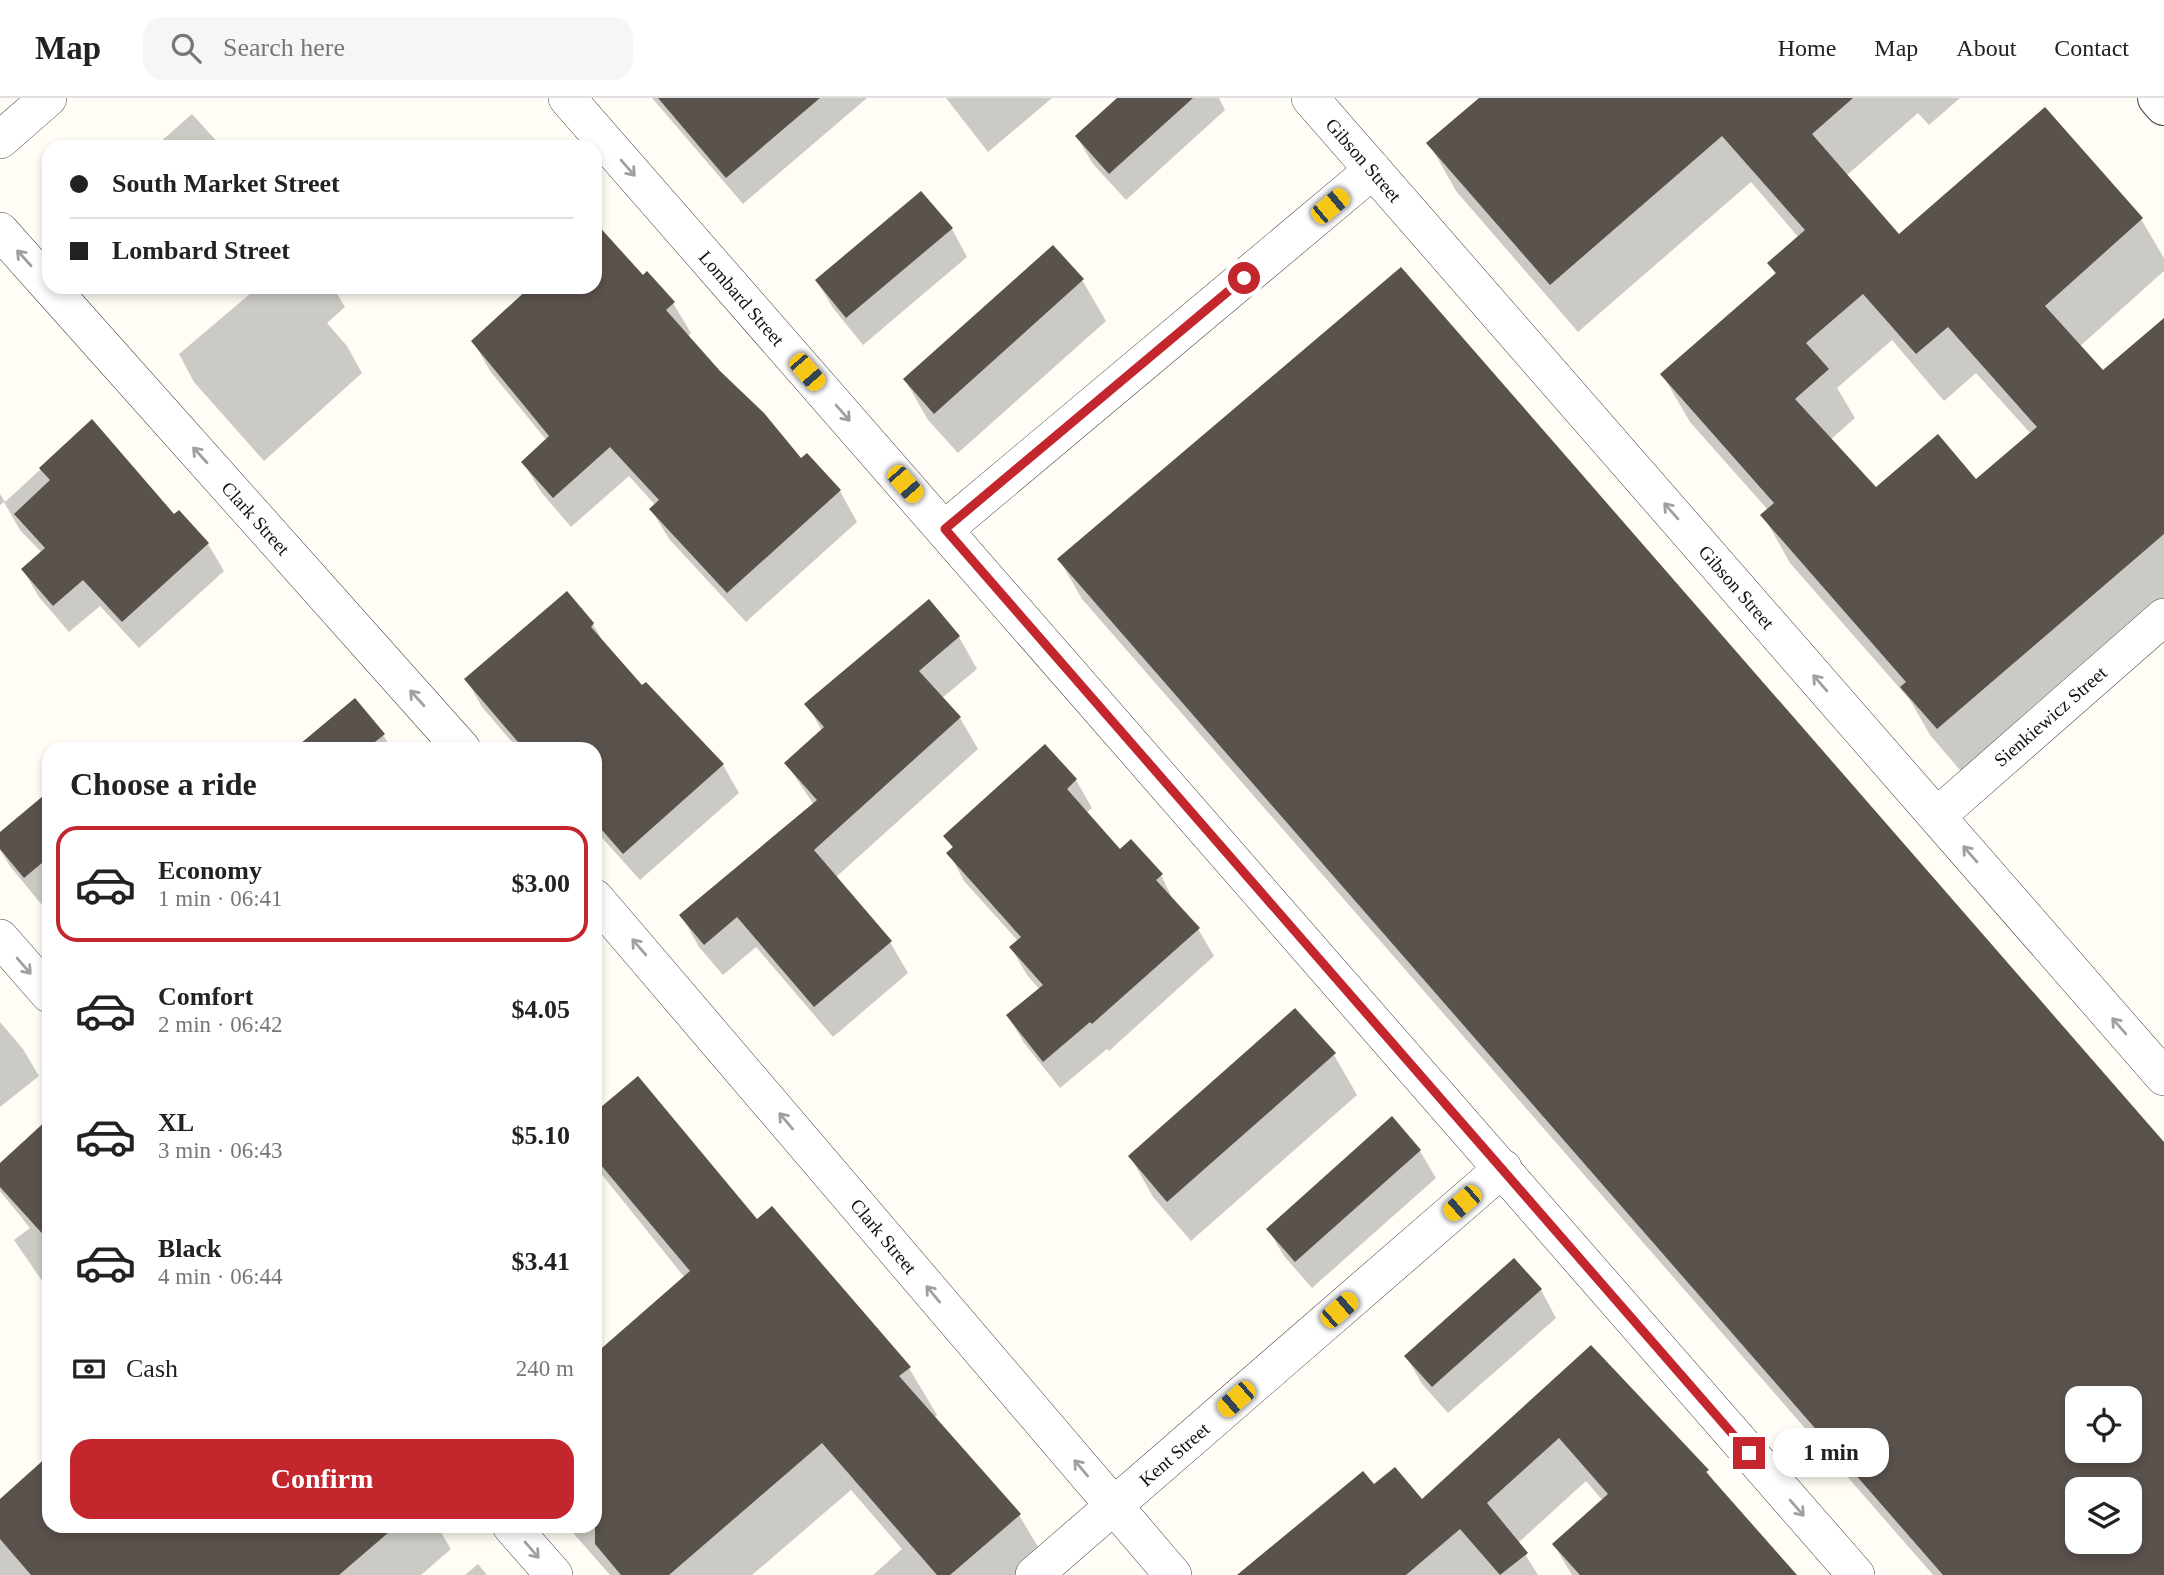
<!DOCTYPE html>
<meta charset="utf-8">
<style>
body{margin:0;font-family:Georgia,serif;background:#f6f6f6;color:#222;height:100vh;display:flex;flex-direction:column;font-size:26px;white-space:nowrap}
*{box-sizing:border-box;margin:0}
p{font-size:23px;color:#767676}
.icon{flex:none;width:38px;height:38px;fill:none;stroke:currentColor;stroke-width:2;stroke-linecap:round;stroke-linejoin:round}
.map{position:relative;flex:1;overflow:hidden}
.side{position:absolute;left:42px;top:644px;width:560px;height:791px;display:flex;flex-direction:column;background:#fff;border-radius:21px;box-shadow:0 4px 10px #0003}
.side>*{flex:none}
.hud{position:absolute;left:42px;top:42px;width:560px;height:154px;border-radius:21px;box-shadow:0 4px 10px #0003;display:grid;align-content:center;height:154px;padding:0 28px;background:#fff}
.controls{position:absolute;left:2065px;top:1288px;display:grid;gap:14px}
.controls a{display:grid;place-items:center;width:77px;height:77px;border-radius:14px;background:#fff;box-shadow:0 4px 10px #0003;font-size:35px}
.end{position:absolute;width:32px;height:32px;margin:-16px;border:9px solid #c4262e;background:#fff;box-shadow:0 0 0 4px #fff}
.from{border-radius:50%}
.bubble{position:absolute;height:49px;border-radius:21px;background:#fff;box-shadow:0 4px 10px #0003;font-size:23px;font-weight:700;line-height:49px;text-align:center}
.car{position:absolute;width:21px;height:42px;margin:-21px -10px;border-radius:9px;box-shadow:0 0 5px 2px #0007;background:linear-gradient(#f5c518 24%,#345 0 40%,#f5c518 0 76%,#345 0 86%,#f5c518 0)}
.hud b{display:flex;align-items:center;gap:24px;height:66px;font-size:26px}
.hud b+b{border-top:2px solid #e0e0e0}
.hud i{width:18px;height:18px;background:#222}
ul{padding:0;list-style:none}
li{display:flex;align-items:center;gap:21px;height:116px;margin:0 14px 10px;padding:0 14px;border:4px solid transparent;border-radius:21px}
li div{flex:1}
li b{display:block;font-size:26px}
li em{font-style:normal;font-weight:700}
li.active{border-color:#c4262e}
li>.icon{width:63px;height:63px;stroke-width:1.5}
h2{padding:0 28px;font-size:32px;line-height:84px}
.pay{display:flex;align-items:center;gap:18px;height:77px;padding:0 28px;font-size:26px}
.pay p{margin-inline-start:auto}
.cta{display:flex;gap:14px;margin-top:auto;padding:14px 28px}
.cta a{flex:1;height:80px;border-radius:21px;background:#c4262e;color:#fff;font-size:28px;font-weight:700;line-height:80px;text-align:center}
header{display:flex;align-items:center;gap:42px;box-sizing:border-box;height:98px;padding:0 35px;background:#fff;border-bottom:2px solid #e0e0e0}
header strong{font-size:33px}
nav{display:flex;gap:38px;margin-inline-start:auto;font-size:24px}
.search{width:490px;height:63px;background:#f6f6f6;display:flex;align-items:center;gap:18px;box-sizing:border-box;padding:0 24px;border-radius:21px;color:#767676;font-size:26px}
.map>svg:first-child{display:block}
.shadow{fill:#0003;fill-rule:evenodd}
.building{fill:#5a524d;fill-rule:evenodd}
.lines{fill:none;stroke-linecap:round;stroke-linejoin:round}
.minor-casing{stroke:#444;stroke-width:38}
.tertiary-casing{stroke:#444;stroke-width:40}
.minor{stroke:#fff;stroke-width:37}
.tertiary{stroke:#fff;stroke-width:38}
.oneway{stroke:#a0a0a0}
.route{stroke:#c4262e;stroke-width:9}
.labels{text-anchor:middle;stroke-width:7;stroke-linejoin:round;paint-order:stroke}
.street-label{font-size:19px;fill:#111;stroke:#fff}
</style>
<header>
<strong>Map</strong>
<div class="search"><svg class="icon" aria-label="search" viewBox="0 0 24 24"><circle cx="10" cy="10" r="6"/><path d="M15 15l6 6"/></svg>Search here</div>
<nav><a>Home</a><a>Map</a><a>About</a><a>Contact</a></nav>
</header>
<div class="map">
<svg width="2164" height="1477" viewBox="0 0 2164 1477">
<rect width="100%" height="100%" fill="#fffdf5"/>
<g class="shadow">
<polygon points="652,0 867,0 743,106"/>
<polygon points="946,0 1052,0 988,54"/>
<polygon points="1120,0 1219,0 1225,12 1126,102 1093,66 1077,39"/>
<path d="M1481,0H1960L1929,27L1918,15L1846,78L1898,139L2141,121L2164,160V173L2079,249L2103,274L2164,222V507L1965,678L1930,637L1910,602L1790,465L1763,417L1768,412L1690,324L1662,276L1776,177L1769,165L1799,140L1751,84L1578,234L1456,93L1429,45ZM1892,242L1944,303L1976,275L2031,336L1976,383L1875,391L1830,342L1855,320L1837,290Z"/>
<polygon points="192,16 222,49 161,49 159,45"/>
<polygon points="921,95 952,131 967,159 863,247 833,210 817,183"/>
<polygon points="595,133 673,205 691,235 687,239 801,362 807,357 840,393 857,424 746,524 669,441 651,411 656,408 629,378 571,429 541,394 523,364 547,343 490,273 473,243 533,189 595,189"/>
<polygon points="1082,182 1106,223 958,355 928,322 905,282"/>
<polygon points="258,189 333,189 345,209 327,225 347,248 362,275 264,363 194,284 179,256"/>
<polygon points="92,324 174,419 179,414 208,446 224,473 139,550 100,508 69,534 39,499 23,472 42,455 20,432 4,404 0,407 0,396 5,404"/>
<path d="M1059,461L2164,1047V1477H1933L1082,501ZM2077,1300H2130V1353H2077ZM2077,1391H2130V1444H2077Z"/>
<polygon points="566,495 593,526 606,549 642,590 646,586 723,667 739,695 640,782 595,732 595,651 518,651 482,609 466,581"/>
<polygon points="928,503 959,539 977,571 942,600 960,620 978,651 835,780 890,844 908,875 833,939 756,849 723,877 699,849 681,817 814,707 786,665 822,633 807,606"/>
<polygon points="383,637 392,651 297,651"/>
<polygon points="1045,648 1076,682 1092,710 1086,715 1120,753 1161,777 1175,806 1198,831 1214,858 1109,953 1107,951 1060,990 1024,945 1008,918 1040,892 1027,877 1011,850 1018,843 964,783 949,755 953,751 946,738"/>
<polygon points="49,695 49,799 41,806 10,768 0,752 0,736"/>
<polygon points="0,924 23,951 39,978 0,1009"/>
<polygon points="1334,957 1357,997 1191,1143 1153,1099 1130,1058"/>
<polygon points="595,1016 757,1123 909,1270 937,1317 934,1320 1019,1417 1047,1464 1033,1477 873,1477 902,1451 851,1392 752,1477 610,1477 567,1428 595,1428 595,1258 685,1180 595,1068"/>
<polygon points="49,1023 49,1193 14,1142 30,1130 0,1093 0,1067"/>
<polygon points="1420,1053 1436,1080 1312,1190 1284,1158 1268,1131"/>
<polygon points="1514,1162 1541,1192 1556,1220 1448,1315 1422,1286 1406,1258"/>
<polygon points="1591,1250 1707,1373 1716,1388 1795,1477 1572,1477 1554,1447 1603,1403 1586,1383 1518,1445 1538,1477 1254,1477 1374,1389 1421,1404"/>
<polygon points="49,1359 49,1428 437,1428 451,1451 421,1477 0,1477 0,1403"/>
<polygon points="478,1466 487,1477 465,1477"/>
</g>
<g class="building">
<polygon points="658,0 820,0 726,80"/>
<polygon points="1117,0 1193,0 1109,76 1075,38"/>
<path d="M1479,0H1853L1812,36L1899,136L2045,9L2143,120L2045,208L2103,272L2164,220V436L1937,631L1900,589L1906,584L1760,417L1774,405L1660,276L1776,175L1767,165L1805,132L1722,38L1550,187L1426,45ZM1863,196L1916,256L1948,229L2037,329L1976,381L1938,336L1876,389L1795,301L1829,271L1806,245Z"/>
<polygon points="921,93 953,130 846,220 815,182"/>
<polygon points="595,124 643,177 647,173 675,204 666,212 720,273 764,315 801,360 807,355 841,392 727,495 649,411 659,402 610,349 553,400 521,364 549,338 471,243 530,189 595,189"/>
<polygon points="1053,147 1084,181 934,316 903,281"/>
<path d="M1401,169L2164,1044V1477H1943L1057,461ZM2077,1300H2130V1353H2077ZM2077,1391H2130V1444H2077Z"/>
<polygon points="92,321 174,416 179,412 209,445 122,524 83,482 53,508 21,471 45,450 14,416 50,382 39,370"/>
<polygon points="567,493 594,525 591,529 642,587 646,584 724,666 623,756 595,724 595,651 524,651 464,581"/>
<polygon points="929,501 960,538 919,573 961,619 814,752 892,843 814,909 737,819 704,847 679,817 817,702 784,665 824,629 804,606"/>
<polygon points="355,600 385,636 366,651 294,651"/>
<polygon points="1045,646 1077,681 1067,691 1120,751 1131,741 1163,776 1156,782 1200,830 1092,926 1090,924 1043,964 1006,917 1043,887 1009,849 1021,839 946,755 953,749 943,738"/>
<polygon points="49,693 49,759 24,780 0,751 0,734"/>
<polygon points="1295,910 1336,955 1167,1104 1128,1058"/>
<polygon points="638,978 757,1121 772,1108 911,1269 899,1278 1021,1416 950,1477 937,1477 822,1345 669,1477 621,1477 595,1446 595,1256 690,1173 595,1060 595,1014"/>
<polygon points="1392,1018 1421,1052 1295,1164 1266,1131"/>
<polygon points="49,1020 49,1143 0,1089 0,1065"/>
<polygon points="1514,1160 1542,1191 1432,1289 1404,1258"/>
<polygon points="1591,1247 1709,1372 1706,1374 1797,1477 1580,1477 1552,1446 1608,1396 1559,1340 1487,1405 1528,1455 1500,1477 1460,1431 1406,1477 1237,1477 1363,1373 1374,1386 1395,1369 1422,1401"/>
<polygon points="49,1357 49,1428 396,1428 339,1477 31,1477 0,1441 0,1401"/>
</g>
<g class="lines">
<g class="minor-casing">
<g id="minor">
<polyline points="567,0 1856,1477"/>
<polyline points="1310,0 2164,979"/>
<polyline points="0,42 48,0"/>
<polyline points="0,133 49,188"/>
<polyline points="50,189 462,651"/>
<polyline points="945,431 1373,72"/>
<polyline points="1937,718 2164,519"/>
<polyline points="595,800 1173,1477"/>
<polyline points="0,840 49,896"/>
<polyline points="511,1428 554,1477"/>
<polyline points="1034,1477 1503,1070"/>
</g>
</g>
<g class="tertiary-casing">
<polyline id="tertiary" points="2157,0 2164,8"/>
</g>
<use href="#minor" class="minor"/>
<use href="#tertiary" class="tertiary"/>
</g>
<defs><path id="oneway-shaft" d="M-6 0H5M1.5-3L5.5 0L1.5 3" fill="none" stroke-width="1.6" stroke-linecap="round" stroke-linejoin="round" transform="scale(1.75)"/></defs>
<g class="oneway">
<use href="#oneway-shaft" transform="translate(628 70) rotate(49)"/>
<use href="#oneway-shaft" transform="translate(24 160) rotate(-132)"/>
<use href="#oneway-shaft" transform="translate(843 315) rotate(49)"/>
<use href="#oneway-shaft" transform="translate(200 357) rotate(-132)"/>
<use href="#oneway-shaft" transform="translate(1671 413) rotate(-131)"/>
<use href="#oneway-shaft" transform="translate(1820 585) rotate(-131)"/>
<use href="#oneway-shaft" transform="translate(417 600) rotate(-132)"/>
<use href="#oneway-shaft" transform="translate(1970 756) rotate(-131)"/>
<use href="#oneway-shaft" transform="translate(639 849) rotate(-131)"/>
<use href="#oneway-shaft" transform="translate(24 868) rotate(49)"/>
<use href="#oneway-shaft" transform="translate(2119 928) rotate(-131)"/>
<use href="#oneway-shaft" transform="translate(786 1023) rotate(-130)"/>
<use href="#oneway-shaft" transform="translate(933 1196) rotate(-130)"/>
<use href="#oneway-shaft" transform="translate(1081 1370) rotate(-130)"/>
<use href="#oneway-shaft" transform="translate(1797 1410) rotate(49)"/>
<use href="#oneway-shaft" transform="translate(532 1452) rotate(49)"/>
</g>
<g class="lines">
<polyline class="route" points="1244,180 945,431 1749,1355"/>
</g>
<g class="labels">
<g class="street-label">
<text transform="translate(1364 62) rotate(49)" y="7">Gibson Street</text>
<text transform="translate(742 200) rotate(49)" y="7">Lombard Street</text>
<text transform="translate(256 420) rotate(48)" y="7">Clark Street</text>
<text transform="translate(1737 489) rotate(49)" y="7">Gibson Street</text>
<text transform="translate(2050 618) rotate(-41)" y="7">Sienkiewicz Street</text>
<text transform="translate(884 1138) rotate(50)" y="7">Clark Street</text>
<text transform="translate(1174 1356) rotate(-41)" y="7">Kent Street</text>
</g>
</g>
</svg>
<div class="controls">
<a><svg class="icon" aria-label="locate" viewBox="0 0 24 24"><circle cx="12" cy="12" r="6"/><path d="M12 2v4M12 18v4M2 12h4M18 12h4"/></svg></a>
<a><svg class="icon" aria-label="layers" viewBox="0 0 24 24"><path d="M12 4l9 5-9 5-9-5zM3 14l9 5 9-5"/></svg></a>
</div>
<i class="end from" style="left:1244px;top:180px"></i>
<i class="end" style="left:1749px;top:1355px"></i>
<div class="bubble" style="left:1773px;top:1330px;width:116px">1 min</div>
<i class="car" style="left:1330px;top:108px;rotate:50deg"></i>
<i class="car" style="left:807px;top:274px;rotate:139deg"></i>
<i class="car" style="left:905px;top:386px;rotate:139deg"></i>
<i class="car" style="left:1462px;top:1105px;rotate:229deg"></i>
<i class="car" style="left:1339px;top:1212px;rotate:49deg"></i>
<i class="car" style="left:1236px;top:1301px;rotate:229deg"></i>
<div class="hud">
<b><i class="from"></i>South Market Street</b>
<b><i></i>Lombard Street</b>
</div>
<section class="side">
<h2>Choose a ride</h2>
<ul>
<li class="active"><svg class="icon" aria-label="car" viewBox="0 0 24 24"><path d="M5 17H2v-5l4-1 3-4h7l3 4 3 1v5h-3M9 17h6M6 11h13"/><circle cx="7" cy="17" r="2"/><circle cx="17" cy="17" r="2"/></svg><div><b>Economy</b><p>1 min · 06:41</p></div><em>$3.00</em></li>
<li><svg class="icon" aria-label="car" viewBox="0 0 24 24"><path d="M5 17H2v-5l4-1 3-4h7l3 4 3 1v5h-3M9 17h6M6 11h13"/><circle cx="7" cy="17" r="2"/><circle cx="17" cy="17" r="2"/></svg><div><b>Comfort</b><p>2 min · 06:42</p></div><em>$4.05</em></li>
<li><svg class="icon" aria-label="car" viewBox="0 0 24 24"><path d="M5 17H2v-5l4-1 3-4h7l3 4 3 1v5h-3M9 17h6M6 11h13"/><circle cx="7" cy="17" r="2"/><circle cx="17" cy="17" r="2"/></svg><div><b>XL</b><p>3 min · 06:43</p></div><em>$5.10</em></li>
<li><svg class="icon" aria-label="car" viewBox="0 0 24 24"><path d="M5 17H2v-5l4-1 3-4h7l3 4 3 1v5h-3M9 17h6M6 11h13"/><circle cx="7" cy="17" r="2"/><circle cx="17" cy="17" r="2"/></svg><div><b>Black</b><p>4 min · 06:44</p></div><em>$3.41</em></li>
</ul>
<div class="pay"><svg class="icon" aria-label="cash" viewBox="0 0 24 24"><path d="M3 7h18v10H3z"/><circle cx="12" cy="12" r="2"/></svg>Cash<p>240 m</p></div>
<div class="cta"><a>Confirm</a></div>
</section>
</div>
